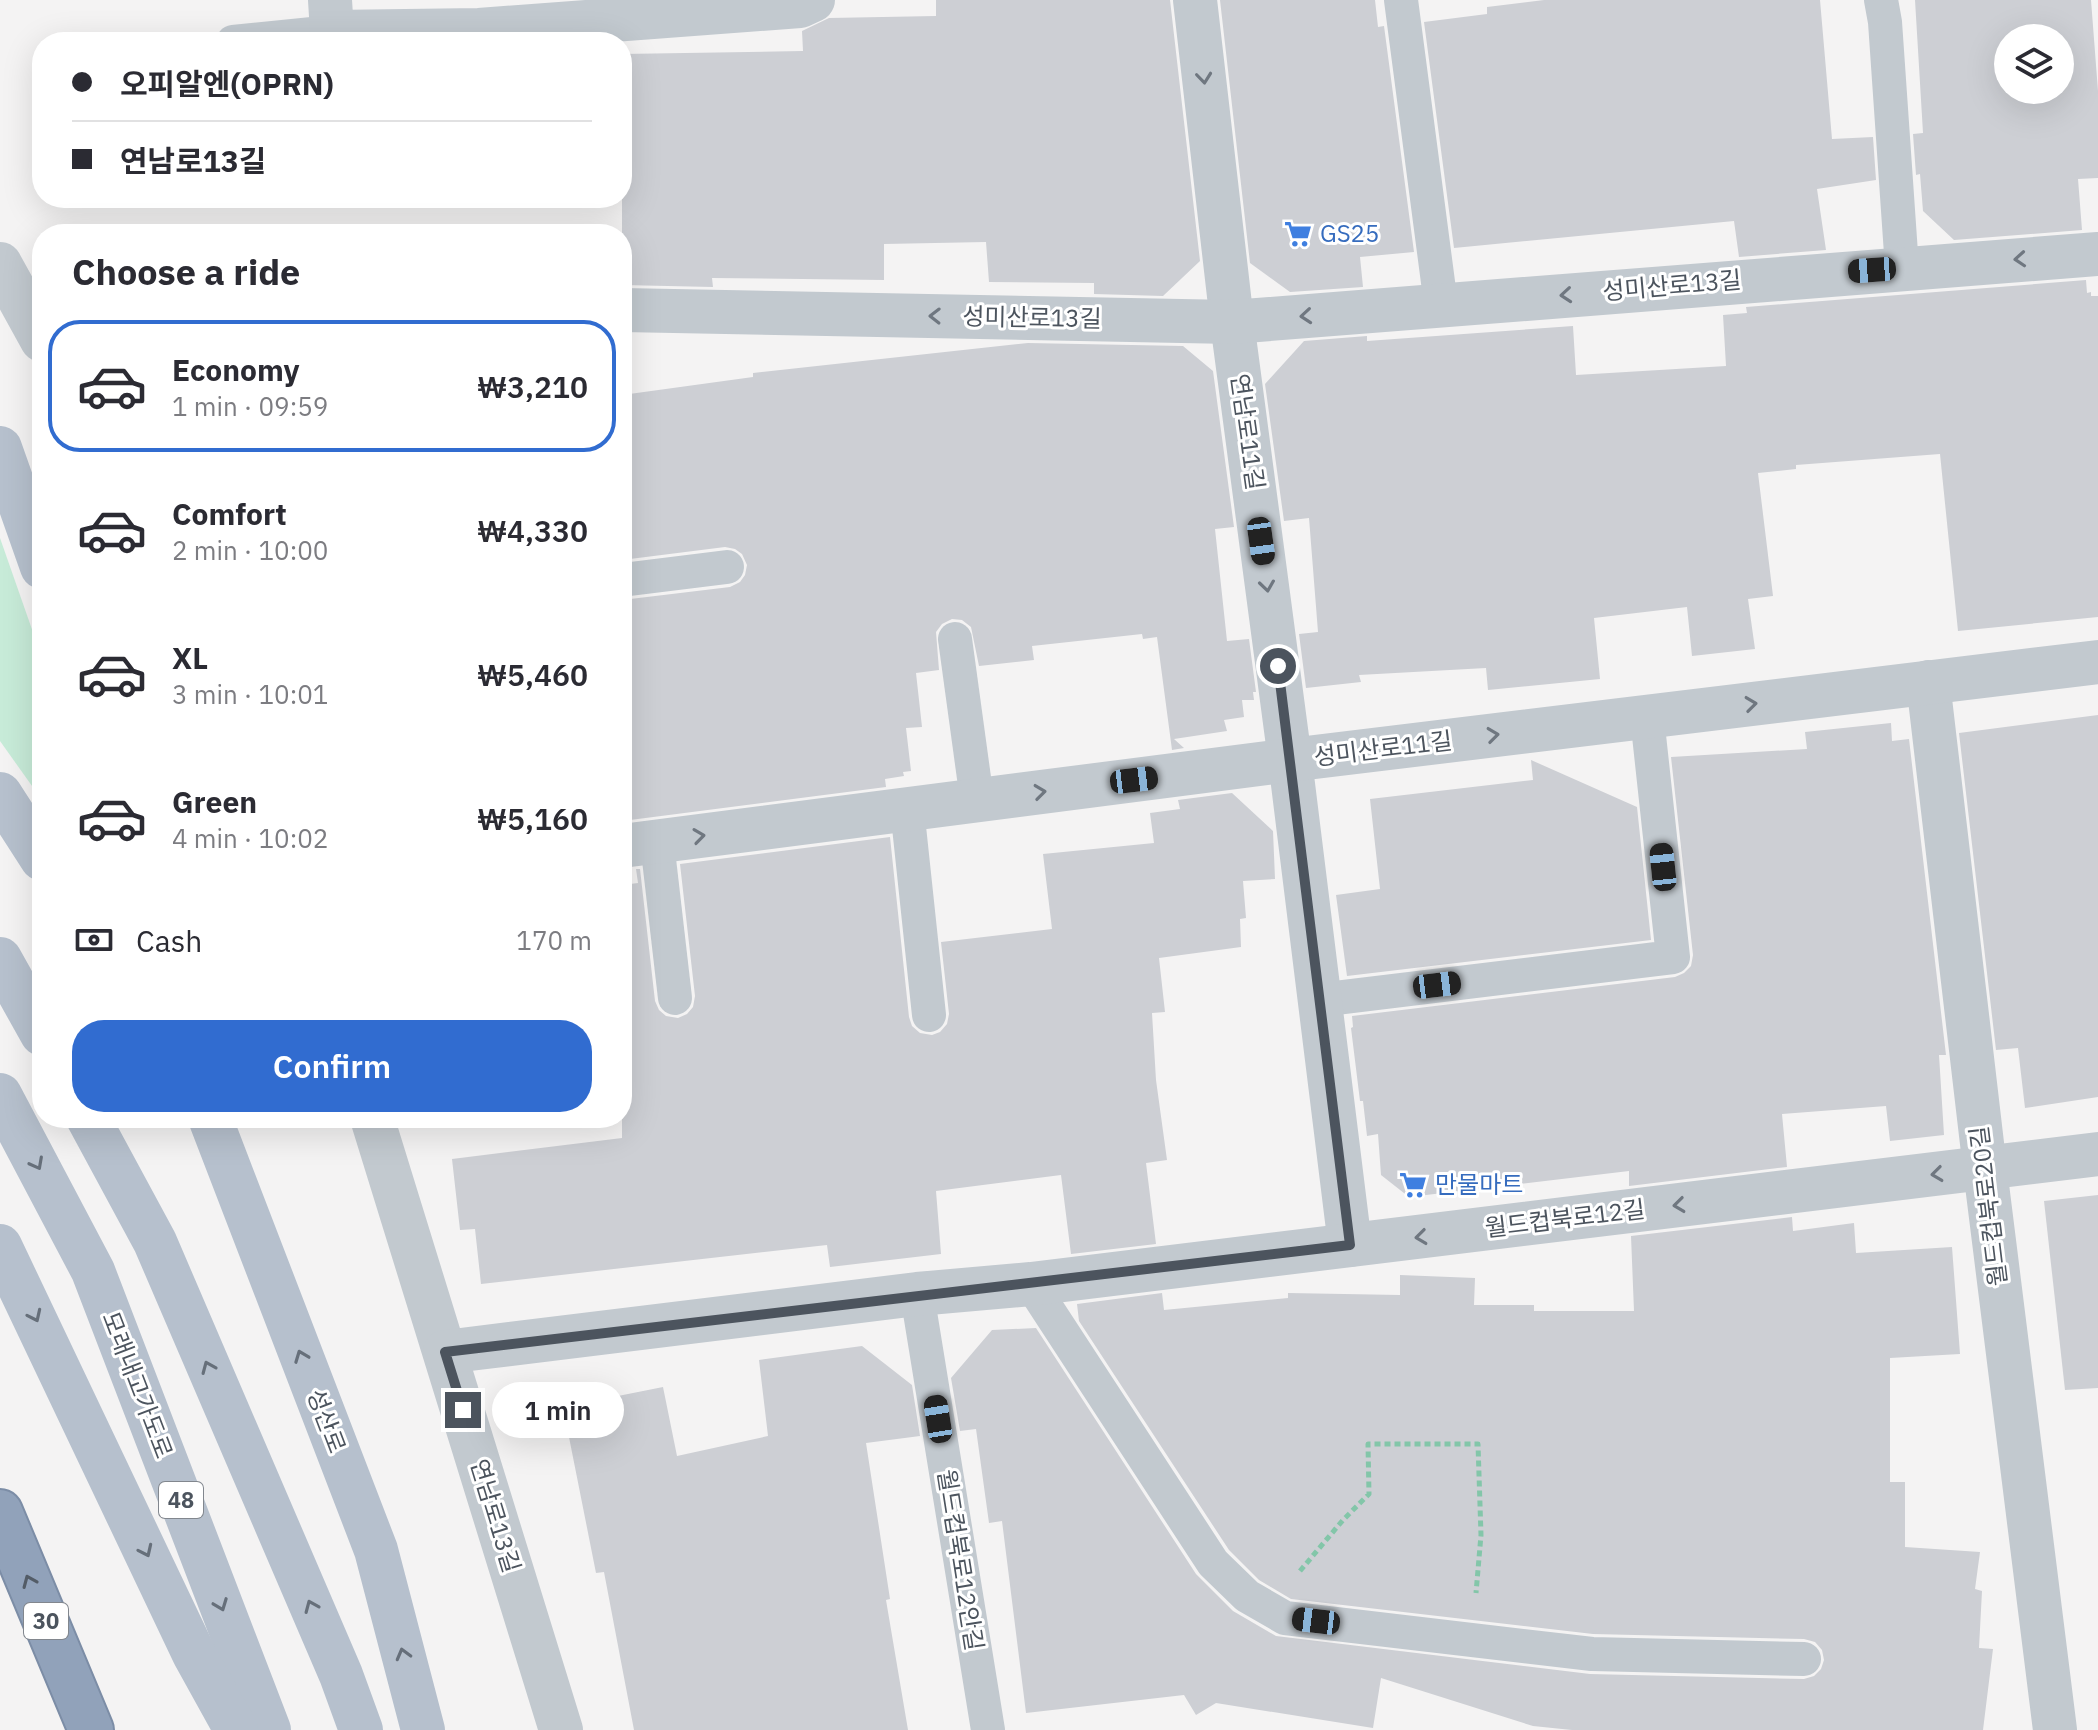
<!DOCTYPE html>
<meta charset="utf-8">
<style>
body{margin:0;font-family:"IBM Plex Sans","Noto Sans KR",sans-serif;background:#f2f2f3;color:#2b2b33;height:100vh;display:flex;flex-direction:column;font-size:30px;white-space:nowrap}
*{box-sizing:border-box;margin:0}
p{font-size:26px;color:#7c7c81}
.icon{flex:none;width:44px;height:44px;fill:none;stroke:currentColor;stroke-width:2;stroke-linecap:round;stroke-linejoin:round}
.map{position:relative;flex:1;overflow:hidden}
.drawer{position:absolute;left:32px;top:224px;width:600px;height:904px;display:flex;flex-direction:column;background:#fff;border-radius:32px;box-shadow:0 8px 32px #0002}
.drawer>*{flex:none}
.banner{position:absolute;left:32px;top:32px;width:600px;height:176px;border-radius:32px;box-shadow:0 8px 32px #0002;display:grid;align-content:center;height:176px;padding:0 40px;background:#fff}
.buttons{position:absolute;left:1994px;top:24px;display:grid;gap:16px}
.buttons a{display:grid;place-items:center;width:80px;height:80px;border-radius:50%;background:#fff;box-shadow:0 8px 32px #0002;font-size:40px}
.end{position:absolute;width:36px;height:36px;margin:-18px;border:10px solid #4c545e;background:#fff;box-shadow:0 0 0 4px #fff}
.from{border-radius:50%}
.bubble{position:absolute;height:56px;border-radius:28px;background:#fff;box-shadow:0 8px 32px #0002;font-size:26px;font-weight:600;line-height:56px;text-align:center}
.car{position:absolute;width:24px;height:48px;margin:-24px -12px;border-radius:10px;box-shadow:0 0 6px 2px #0007;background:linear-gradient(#222 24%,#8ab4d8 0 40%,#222 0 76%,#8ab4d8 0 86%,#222 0)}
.banner b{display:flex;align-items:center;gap:28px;height:76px;font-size:30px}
.banner b+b{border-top:2px solid #e1e1e2}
.banner i{width:20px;height:20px;background:#2b2b33}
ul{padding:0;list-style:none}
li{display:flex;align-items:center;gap:24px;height:132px;margin:0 16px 12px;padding:0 24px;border:4px solid transparent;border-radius:32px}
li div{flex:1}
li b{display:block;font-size:30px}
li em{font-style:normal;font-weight:600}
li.selected{border-color:#316cd0}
li>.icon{width:72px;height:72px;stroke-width:1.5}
h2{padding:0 40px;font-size:36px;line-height:96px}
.pay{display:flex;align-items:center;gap:20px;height:88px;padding:0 40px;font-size:30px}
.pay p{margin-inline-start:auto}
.button{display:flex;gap:16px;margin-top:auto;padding:16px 40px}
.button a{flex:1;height:92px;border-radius:32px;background:#316cd0;color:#fff;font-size:32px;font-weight:600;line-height:92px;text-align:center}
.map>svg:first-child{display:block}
.green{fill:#c7ebd8}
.pier{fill:#f4f3f3}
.building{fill:#cdcfd4;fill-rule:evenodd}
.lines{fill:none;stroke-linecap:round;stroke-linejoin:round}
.highway-casing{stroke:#7c8da6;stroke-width:48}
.path{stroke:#83c6a9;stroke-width:5;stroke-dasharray:6 4;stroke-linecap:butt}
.lane{stroke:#c2c9cf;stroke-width:34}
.street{stroke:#c2c9cf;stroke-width:44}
.primary{stroke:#b6c0cd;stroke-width:44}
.highway{stroke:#91a2ba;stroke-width:44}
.oneway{stroke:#6f7780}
.oneway2{stroke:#666f7a}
.oneway3{stroke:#535c67}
.route{stroke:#4c545e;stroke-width:10}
.labels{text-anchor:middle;stroke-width:6;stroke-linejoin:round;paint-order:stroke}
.shield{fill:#fff;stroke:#82878e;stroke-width:2}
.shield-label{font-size:22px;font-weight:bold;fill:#4c545e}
.shop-label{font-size:24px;fill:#366cbe;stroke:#fff;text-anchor:start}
.street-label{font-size:24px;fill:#4c545e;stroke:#fff}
</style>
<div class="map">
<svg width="2098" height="1730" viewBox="0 0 2098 1730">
<rect width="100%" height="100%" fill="#f4f3f3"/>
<polygon class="green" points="0,538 42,658 42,800 0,741"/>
<polygon class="pier" points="0,1549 72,1730 0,1730"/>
<g class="building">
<polygon points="936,0 1170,0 1200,261 1163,296 1094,294 1094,283 989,282 986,242 884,244 884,280 712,278 713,287 622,285 622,54 803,51 802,31 829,18 936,16"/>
<polygon points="1220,0 1375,0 1378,27 1384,26 1414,252 1360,257 1363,287 1290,292 1250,263"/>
<polygon points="1544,0 1820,0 1832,139 1873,137 1876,180 1817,189 1826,250 1739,257 1734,221 1454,248 1424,22 1487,14 1487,7"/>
<path d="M1915,0H2091L2098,91V178L2078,179L2082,230L1954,240L1923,211L1920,174L1916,175L1913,134L1923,133ZM2008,38H2060V90H2008Z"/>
<polygon points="2086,280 2087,293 2091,292 2091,296 2098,296 2098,617 1958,631 1940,454 1796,465 1796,469 1758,473 1773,596 1748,599 1755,649 1692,656 1687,607 1594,618 1600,679 1488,690 1486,668 1359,675 1361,682 1306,688 1299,634 1318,632 1309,518 1284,521 1265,384 1304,341 1367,336 1367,341 1573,326 1576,375 1726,366 1723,315 1747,313 1746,307"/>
<polygon points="1028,343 1183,346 1213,371 1234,527 1215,529 1227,641 1249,639 1256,692 1253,692 1254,700 1242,700 1244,717 1224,720 1227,731 1174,739 1184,748 1172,750 1157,637 1143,639 1142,634 1032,646 1034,660 979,666 971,627 962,620 952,619 942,624 936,632 939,670 916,673 922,727 906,728 911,771 903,772 904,776 885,779 886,787 630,820 622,764 622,600 730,587 740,582 745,575 747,565 742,554 735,549 725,547 622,560 622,395 753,377 753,373"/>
<polygon points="2098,715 2098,1097 2025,1108 2018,1048 1996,1050 1959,733"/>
<polygon points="1891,723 1892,741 1909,739 1946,1055 1939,1055 1944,1135 1890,1141 1886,1106 1782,1114 1787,1167 1629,1186 1629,1171 1409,1197 1381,1175 1378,1134 1367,1136 1363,1101 1360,1101 1351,1028 1353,1027 1352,1016 1675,977 1684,973 1691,966 1693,955 1671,757 1807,749 1805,732"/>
<polygon points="1531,760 1637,807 1651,940 1347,976 1336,895 1380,889 1370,799 1533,780"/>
<polygon points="1232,793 1273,831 1275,879 1243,881 1246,918 1240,919 1241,947 1159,958 1165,1012 1152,1013 1156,1080 1167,1160 1146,1163 1156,1244 1071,1254 1061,1175 936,1191 941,1254 830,1267 827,1245 481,1284 475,1229 460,1230 452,1159 622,1138 622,885 638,883 636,869 640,869 655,1001 659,1010 666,1016 678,1018 687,1014 693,1007 695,996 680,864 890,837 909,1017 912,1026 920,1033 932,1035 940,1032 947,1024 949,1014 941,942 1052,929 1043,854 1154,843 1150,813 1180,809 1178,800"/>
<polygon points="2098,1195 2098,1388 2065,1390 2044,1201"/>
<polygon points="1792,1217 1793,1231 1854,1223 1856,1253 1952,1247 1960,1354 1890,1358 1890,1482 1905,1482 1905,1547 1980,1552 1975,1589 1982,1591 1979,1648 1993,1649 1983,1730 1572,1730 1533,1726 1381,1678 1373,1728 1216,1703 1196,1715 1184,1695 1026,1713 1002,1521 989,1523 976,1429 960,1431 951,1378 992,1330 1036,1328 1196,1574 1233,1611 1276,1636 1590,1674 1804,1679 1814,1676 1821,1669 1824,1660 1822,1650 1815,1642 1804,1639 1593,1634 1291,1599 1259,1580 1229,1550 1079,1321 1077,1304 1162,1293 1164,1310 1288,1298 1288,1293 1400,1295 1400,1275 1475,1278 1474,1305 1534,1305 1534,1311 1634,1311 1631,1236"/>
<polygon points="862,1346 912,1385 920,1436 866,1443 890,1599 886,1600 908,1730 634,1730 604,1572 596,1573 563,1407 663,1387 677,1456 768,1436 759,1360"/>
</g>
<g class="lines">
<g class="highway-casing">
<polyline id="highway" points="0,1512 91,1730"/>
</g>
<polyline class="path" points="1300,1571 1343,1520 1369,1494 1368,1444 1478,1444 1481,1535 1476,1593"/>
<g class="lane">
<polyline points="1401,0 1441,305"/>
<polyline points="1881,0 1885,22 1902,268"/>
<polyline points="233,42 332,32 333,42"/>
<polyline points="622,580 727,567"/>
<polyline points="955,639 977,800"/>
<polyline points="907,808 929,1015"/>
<polyline points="657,842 675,998"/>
<polyline points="1319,1000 1673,957 1647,717"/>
<polyline points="1031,1284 1213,1563 1247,1596 1285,1618 1592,1654 1804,1659"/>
<polyline points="917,1294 988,1730"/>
</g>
<g class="street">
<polyline points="330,0 332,32 479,30 800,6 813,0"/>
<polyline points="1195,0 1232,322 1290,760 1350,1245"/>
<polyline points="0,264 42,340"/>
<polyline points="622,310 1232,322 2098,254"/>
<polyline points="1928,682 1985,1169 2055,1730"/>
<polyline points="622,846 1290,760 2098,662"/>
<polyline points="372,1118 561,1730"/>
<polyline points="445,1352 917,1294 1031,1284 2098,1154"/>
</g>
<g class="primary">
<polyline points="0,448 42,567"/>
<polyline points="0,794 42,859"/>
<polyline points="0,959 42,1034"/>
<polyline points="0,1095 93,1271 269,1730"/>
<polyline points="88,1118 155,1242 341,1675 361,1730"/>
<polyline points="210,1118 376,1550 423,1730"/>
<polyline points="0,1246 194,1654 236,1730"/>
</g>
<use href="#highway" class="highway"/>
</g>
<defs><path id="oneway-chevron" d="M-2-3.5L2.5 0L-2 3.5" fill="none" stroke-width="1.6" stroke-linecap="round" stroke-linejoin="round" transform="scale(2)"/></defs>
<g class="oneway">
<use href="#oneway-chevron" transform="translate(1204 78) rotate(84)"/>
<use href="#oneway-chevron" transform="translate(2020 259) rotate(176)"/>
<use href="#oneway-chevron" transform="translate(1566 295) rotate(175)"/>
<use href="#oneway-chevron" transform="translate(935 316) rotate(-179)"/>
<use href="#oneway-chevron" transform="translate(1306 316) rotate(175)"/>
<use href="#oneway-chevron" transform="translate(1267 586) rotate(82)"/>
<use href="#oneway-chevron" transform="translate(1751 704) rotate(-7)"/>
<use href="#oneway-chevron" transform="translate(1493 735) rotate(-7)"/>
<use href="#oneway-chevron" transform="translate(1040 792) rotate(-7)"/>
<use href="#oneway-chevron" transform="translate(699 836) rotate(-8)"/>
<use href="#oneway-chevron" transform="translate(1937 1174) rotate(173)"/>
<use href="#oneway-chevron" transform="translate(1679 1205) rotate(173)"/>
<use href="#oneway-chevron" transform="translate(1421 1237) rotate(173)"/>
</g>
<g class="oneway2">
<use href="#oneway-chevron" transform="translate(37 1164) rotate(62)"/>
<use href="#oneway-chevron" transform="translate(35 1316) rotate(65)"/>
<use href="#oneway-chevron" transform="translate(301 1356) rotate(-111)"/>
<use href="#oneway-chevron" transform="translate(208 1367) rotate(-113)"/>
<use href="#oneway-chevron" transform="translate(146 1551) rotate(65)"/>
<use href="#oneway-chevron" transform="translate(221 1605) rotate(69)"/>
<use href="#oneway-chevron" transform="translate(311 1606) rotate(-113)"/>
<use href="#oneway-chevron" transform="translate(403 1654) rotate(-105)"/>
</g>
<use class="oneway3" href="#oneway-chevron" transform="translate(29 1581) rotate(-113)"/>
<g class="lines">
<polyline class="route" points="463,1410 445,1352 1350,1245 1278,666"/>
</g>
<defs>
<g id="supermarket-bare" transform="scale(2.16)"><path d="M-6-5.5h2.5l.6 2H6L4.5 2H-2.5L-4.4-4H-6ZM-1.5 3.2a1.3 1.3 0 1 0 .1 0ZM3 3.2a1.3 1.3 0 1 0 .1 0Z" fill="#3f7fe0" stroke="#fff" stroke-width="2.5" paint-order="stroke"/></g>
</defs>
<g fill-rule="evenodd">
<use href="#supermarket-bare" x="1298" y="234"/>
<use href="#supermarket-bare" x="1413" y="1185"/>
</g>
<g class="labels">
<g class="shield">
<rect x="159" y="1482" width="44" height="36" rx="6"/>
<rect x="24" y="1603" width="44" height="36" rx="6"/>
</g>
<g class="shield-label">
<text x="181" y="1508">48</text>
<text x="46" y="1629">30</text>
</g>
<g class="shop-label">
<text x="1320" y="242">GS25</text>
<text x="1435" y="1193">만물마트</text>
</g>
<g class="street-label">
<text transform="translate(1672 286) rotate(-5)" y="8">성미산로13길</text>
<text transform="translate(1032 318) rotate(1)" y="8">성미산로13길</text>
<text transform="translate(1247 432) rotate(82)" y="8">연남로11길</text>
<text transform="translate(1383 749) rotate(-7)" y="8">성미산로11길</text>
<text transform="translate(1989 1206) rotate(-97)" y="8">월드컵북로20길</text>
<text transform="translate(1565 1219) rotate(-7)" y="8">월드컵북로12길</text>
<text transform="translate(137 1385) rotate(69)" y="8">모래내고가도로</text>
<text transform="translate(326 1421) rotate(69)" y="8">성산로</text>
<text transform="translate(495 1516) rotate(73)" y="8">연남로13길</text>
<text transform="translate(960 1560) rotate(81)" y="8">월드컵북로12안길</text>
</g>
</g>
</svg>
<div class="buttons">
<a><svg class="icon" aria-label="layers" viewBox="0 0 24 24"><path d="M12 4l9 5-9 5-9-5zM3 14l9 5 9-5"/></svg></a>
</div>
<i class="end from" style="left:1278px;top:666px"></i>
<i class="end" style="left:463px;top:1410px"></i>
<div class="bubble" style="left:492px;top:1382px;width:132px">1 min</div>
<i class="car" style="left:1872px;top:270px;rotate:266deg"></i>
<i class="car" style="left:1261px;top:541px;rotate:172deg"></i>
<i class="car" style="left:1134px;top:780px;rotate:83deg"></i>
<i class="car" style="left:1663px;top:867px;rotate:354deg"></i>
<i class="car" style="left:1437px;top:985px;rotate:83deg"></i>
<i class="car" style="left:938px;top:1419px;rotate:351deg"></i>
<i class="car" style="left:1316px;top:1621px;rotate:277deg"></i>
<div class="banner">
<b><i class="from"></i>오피알엔(OPRN)</b>
<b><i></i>연남로13길</b>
</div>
<section class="drawer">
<h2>Choose a ride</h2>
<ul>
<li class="selected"><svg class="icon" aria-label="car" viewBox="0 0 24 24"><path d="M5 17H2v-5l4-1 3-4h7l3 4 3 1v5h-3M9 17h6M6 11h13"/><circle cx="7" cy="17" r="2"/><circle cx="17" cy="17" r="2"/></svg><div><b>Economy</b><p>1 min · 09:59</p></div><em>₩3,210</em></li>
<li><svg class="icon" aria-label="car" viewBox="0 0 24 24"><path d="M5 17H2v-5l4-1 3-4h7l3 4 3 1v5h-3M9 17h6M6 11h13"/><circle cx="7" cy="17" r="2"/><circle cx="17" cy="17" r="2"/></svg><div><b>Comfort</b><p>2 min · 10:00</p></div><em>₩4,330</em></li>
<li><svg class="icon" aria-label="car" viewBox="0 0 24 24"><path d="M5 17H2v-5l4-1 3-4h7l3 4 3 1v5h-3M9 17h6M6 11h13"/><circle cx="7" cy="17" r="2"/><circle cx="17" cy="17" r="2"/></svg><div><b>XL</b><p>3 min · 10:01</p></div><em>₩5,460</em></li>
<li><svg class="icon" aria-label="car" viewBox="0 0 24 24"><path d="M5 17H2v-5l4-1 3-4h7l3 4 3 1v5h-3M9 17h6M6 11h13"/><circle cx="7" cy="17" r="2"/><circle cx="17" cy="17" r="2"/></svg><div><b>Green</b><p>4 min · 10:02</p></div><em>₩5,160</em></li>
</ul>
<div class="pay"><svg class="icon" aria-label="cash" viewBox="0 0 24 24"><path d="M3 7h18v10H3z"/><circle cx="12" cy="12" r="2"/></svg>Cash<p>170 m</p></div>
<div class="button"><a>Confirm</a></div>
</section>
</div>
